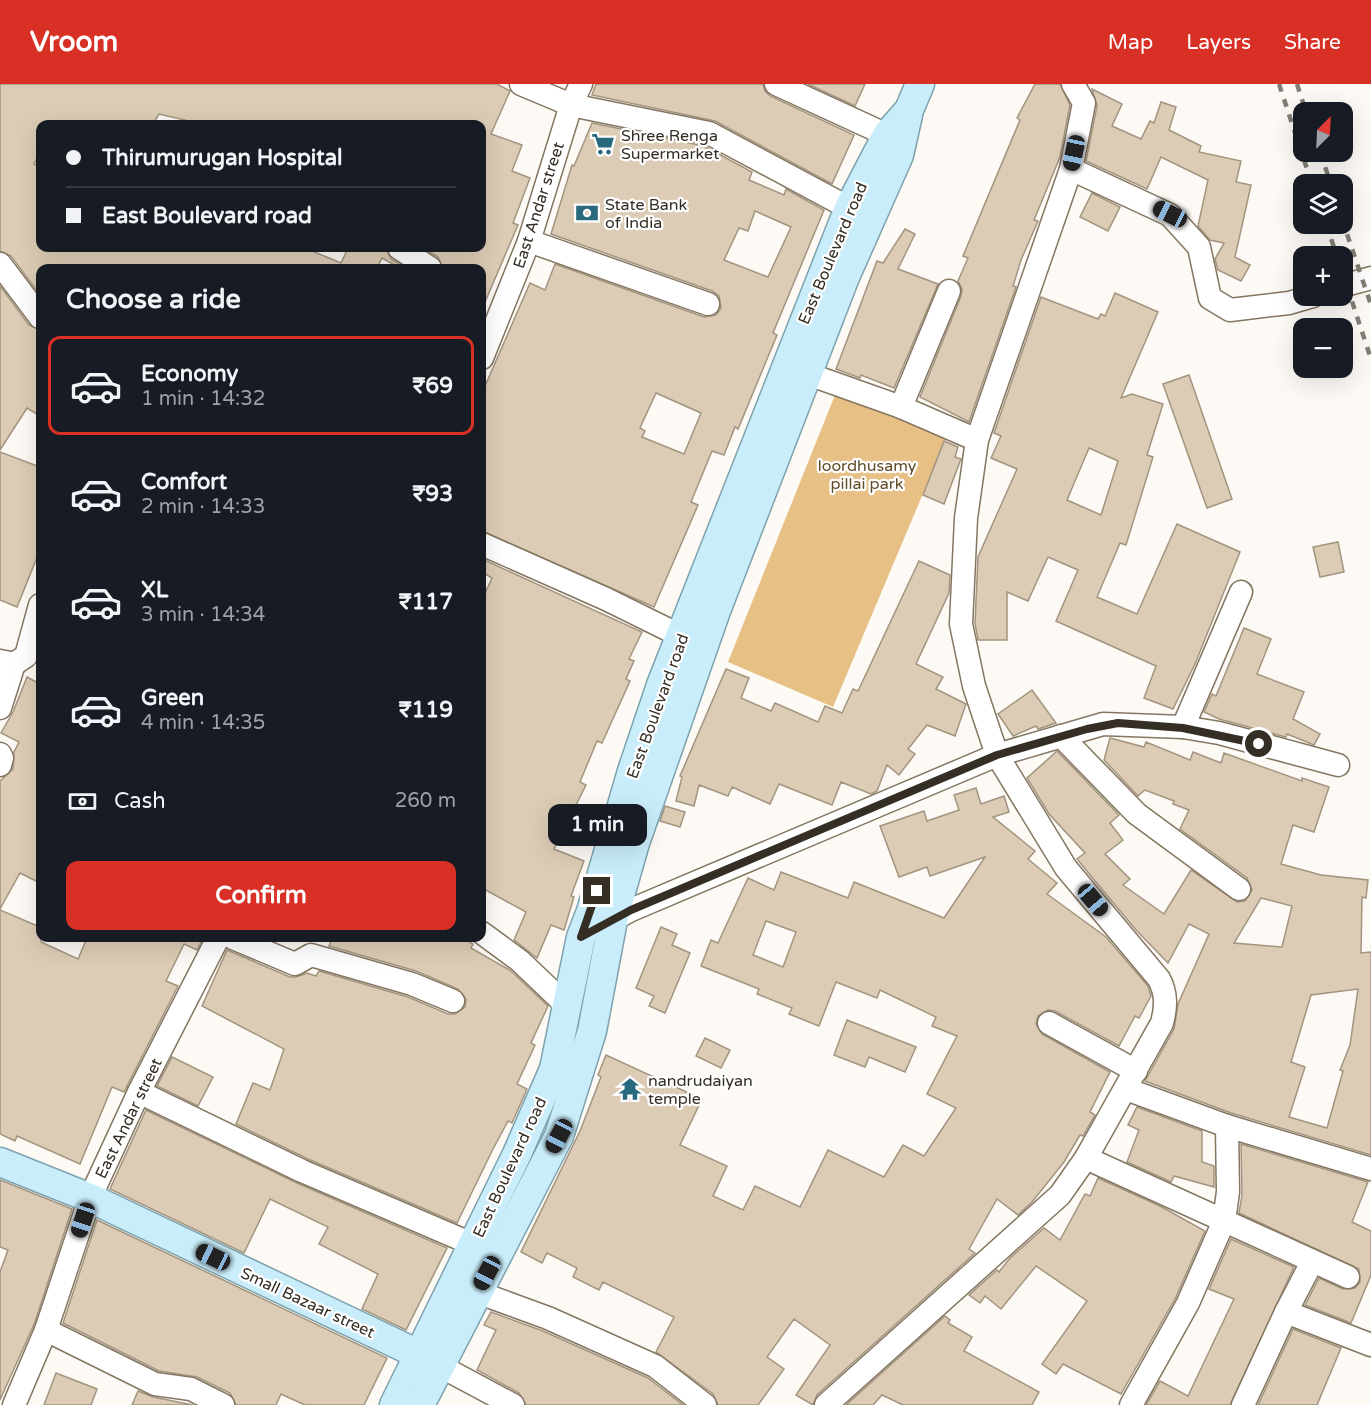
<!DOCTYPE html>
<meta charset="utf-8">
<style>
body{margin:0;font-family:"Varela Round",sans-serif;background:#242831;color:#f1f3f6;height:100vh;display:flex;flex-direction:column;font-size:22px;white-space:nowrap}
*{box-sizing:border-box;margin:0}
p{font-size:20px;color:#9ea1a6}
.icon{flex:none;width:33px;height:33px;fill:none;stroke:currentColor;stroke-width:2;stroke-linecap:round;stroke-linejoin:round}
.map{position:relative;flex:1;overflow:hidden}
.drawer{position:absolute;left:36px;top:180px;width:450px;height:678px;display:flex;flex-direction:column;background:#171b24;border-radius:12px;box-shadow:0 6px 24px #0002}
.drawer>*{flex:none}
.hud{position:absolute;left:36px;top:36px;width:450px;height:132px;border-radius:12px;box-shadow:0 6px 24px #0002;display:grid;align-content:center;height:132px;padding:0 30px;background:#171b24}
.needle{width:39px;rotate:24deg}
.buttons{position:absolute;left:1293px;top:18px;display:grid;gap:12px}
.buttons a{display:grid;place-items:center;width:60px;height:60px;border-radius:12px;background:#171b24;box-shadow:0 6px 24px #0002;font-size:30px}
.end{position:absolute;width:27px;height:27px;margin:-14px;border:8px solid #342e25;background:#fff;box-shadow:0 0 0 3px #fff}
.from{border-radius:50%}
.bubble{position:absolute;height:42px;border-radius:12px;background:#171b24;box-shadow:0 6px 24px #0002;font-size:20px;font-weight:800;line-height:42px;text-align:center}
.car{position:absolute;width:18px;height:36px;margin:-18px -9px;border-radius:8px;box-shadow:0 0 4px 2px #0007;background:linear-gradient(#222 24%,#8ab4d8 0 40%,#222 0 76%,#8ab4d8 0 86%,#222 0)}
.hud b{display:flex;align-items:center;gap:21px;height:57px;font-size:22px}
.hud b+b{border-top:2px solid #363941}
.hud i{width:15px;height:15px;background:#f1f3f6}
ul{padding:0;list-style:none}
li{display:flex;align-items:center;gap:18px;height:99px;margin:0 12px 9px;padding:0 18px;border:3px solid transparent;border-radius:12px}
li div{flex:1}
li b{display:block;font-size:22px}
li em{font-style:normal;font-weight:800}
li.current{border-color:#d93025}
li>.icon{width:54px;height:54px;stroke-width:1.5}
h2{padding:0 30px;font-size:27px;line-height:72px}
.pay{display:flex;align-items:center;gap:15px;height:66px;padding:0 30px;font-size:22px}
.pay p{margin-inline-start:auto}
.primary-button{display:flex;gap:12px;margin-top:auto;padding:12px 30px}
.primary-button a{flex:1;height:69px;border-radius:12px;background:#d93025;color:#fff;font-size:24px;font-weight:800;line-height:69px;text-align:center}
header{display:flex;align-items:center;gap:36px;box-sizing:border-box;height:84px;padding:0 30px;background:#d93025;color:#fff}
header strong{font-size:28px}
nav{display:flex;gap:33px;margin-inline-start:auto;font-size:21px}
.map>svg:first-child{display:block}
.green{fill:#e6c085}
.building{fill:#dcccb5;stroke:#a3947f;stroke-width:1.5;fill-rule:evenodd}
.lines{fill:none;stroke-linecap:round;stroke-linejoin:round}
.minor-casing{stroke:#847661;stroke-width:25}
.major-casing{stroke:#7da2ad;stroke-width:31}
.minor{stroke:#fff;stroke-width:22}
.major{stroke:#c9edfa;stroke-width:28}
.rail{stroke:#837e76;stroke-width:4.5;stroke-dasharray:8 8;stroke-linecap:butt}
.route{stroke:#342e25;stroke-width:8}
.labels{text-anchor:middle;stroke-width:4.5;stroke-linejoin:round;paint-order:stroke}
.poi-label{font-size:16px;fill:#342e25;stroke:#fff;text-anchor:start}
.street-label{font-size:16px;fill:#342e25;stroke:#fff}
.park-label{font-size:16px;fill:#624b27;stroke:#fff}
</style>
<header>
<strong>Vroom</strong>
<nav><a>Map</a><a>Layers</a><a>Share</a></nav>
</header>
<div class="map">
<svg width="1371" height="1321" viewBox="0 0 1371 1321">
<rect width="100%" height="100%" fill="#fdfaf5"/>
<polygon class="green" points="837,306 946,355 833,623 728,578"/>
<g class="building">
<polygon points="0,0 497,0 510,7 491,50 522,61 512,87 530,94 513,139 518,141 482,225 482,184 443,184 438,173 423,164 482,164 482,40 202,40 159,30 153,40 40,40 40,68 34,80 40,83 40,164 305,164 341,179 348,164 386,164 391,175 406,184 400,184 382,174 377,184 40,184 40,211 11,172 0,167"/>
<polygon points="596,0 763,0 765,7 770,12 854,51 832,100 715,37 592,11"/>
<polygon points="808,0 865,0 855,22"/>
<polygon points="1035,0 1060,0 1070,21 1060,73 1034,136 1038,137 1021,176 1013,202 1016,203 969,338 920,313 961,212 962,205 958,197 968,174 963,172 1020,36 1017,34"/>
<polygon points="1092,5 1122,20 1112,42 1141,55 1150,37 1154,39 1161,18 1176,23 1169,46 1201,62 1199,68 1241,77 1236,98 1251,101 1235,173 1250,181 1241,197 1218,186 1215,175 1224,159 1210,156 1198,142 1208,96 1161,73 1147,105 1086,77 1097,22"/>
<path d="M592,39L704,62L752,88L749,96L784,111L786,105L824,126L773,249L777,251L738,345L735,343L724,371L712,367L691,418L698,421L654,523L482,447V309L530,199L545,206L555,180L704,233L716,231L721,224L719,212L712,207L551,150L572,81L574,82ZM755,127L791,143L768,193L724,176L739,144L748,147ZM656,309L701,329L684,370L642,353L645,347L640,344Z"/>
<polygon points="1092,109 1120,123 1108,147 1080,133"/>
<polygon points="905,145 915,150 898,185 938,200 894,304 861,291 860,294 836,285 877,177 883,179"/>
<polygon points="0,202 29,241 40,246 40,332 27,324 0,366"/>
<path d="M1115,209L1158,228L1121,314L1132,310L1163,320L1147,371L1153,373L1126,461L1120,459L1097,513L1137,530L1177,440L1240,468L1195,580L1173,625L1144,614L1156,582L1056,537L1078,486L1048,473L1028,517L1007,508V556H978L975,539L978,473L1017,385L991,374L1001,352L994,349L1041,213L1098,235L1101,230L1105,232ZM1089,364L1118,377L1101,431L1067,416Z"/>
<polygon points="1189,291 1232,415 1207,424 1163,300"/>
<polygon points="944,357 958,363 955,373 961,375 944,420 923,411"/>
<polygon points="0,368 40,383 40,466 17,523 0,516"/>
<polygon points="1338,458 1344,488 1320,493 1313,463"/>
<polygon points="482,475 642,548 629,575 634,577 626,595 630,597 602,659 597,657 580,698 586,701 554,765 584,777 571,812 574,813 564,846 551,841 537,874 514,856 526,828 482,804 482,516 492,494 482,488"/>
<polygon points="919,477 950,491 949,509 916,580 943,593 936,605 966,620 955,652 927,641 908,665 915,670 899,691 887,681 877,707 871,710 841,698 832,721 779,700 770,720 732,703 728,712 699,701 694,722 676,717 682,693 680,692 726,585 749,594 741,614 771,627 775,619 818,638 825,622 842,629 853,605 858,607"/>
<polygon points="1244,544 1271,555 1257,590 1304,608 1293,635 1320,650 1314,661 1287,650 1286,653 1219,635 1204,628 1212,610 1216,612"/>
<polygon points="27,593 40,600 40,799 20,789 0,825 0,697 13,685 14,668 19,658 1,649 13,628"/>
<polygon points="1032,606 1056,639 1038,645 1036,642 1013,652 998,630"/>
<path d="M1110,654L1144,663L1146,658L1190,676L1193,668L1221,679L1224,669L1302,697V694L1329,703L1314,748L1293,741L1281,780L1321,791L1368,796L1366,814L1362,813L1361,869L1371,868V1071L1231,1029L1145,997L1174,945L1178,920L1209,850L1189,840L1168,879L1136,846L1090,791L1077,775L1085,769L1049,730L1027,694L1057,667L1119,731L1110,739L1123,756L1105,770L1130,795L1123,801L1164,830L1191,786L1237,818L1245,817L1252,806L1247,794L1180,745L1189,726L1173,720L1174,717L1145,706L1138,712L1104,676ZM1261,814L1292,822L1282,863L1234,859ZM1358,905L1350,961L1340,986L1343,987L1327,1044L1289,1033L1305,983L1291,978L1311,911Z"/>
<path d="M976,704L981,720L1004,712L1009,728L993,733L1035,767L1028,775L1057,799L1047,810L1106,853L1148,902L1151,912L1139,934L1135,932L1119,962L1055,927L1048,926L1038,932L1036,940L1042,950L1110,988L1090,1028L1095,1031L1083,1052L1080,1051L1064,1078L1032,1118L1018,1131L997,1115L969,1165L975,1169L817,1311L813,1321L796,1311L830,1261L794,1235L767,1273L784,1285L758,1321H718L713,1310L656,1268L674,1233L603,1198L599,1206L573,1193L577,1184L547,1169L542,1179L521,1168L580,1047L601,993L598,991L606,971L702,1015L680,1061L727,1082L713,1112L743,1126L755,1102L800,1123L828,1066L884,1093L903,1061L924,1072L956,1024L927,1010L957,952L932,942L936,933L880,906L877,914L836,898L819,942L789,930L792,924L757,910L759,905L701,882L711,856L718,859L748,794L774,806L781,788L848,814L854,798L944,834L985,773L930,792L927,783L899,793L880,742L924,727L927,737L959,726L954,711ZM766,837L796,848L783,883L753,871Z"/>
<polygon points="665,722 685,728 680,743 660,737"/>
<polygon points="0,826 40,843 41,858 78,875 87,854 203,854 197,866 184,860 166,897 178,902 124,1008 112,1003 80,1080 17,1052 15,1057 0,1050"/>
<polygon points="661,843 677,850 672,861 690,869 665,929 649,922 654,912 636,904"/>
<polygon points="332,854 463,854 473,860 471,864 511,887 548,922 531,959 535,961 517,1000 527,1005 512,1039 508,1037 492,1067 457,1139 308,1075 236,1040 253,999 270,1006 284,965 202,922 227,866 290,893 296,893 307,889 316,892 319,887 408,913 448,930 455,930 465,923 466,915 458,905 416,887 329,862"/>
<polygon points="847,936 916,963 905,988 869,973 865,983 834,971"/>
<polygon points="705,954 730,966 721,984 696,972"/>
<polygon points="172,973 213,993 198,1022 157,1002"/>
<polygon points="1137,1023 1202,1047 1202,1078 1214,1082 1214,1103 1174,1092 1171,1098 1127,1078 1139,1046 1128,1041"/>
<polygon points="146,1026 297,1099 447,1164 406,1246 362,1225 378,1190 319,1160 328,1143 270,1115 244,1169 110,1105"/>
<polygon points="1241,1060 1368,1098 1352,1138 1371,1147 1371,1191 1351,1239 1305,1221 1319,1194 1343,1205 1355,1204 1360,1198 1359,1185 1239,1129 1242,1111"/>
<polygon points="1098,1094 1160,1122 1205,1147 1176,1213 1121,1310 1063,1280 1056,1290 1042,1280 1087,1217 1036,1182 1001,1225 985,1212 980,1219 969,1211 997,1186 999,1188 1010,1174 1044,1144 1060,1156 1085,1110 1090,1112"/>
<polygon points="0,1096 72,1125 35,1238 0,1316 0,1188 8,1166 0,1163"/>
<polygon points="97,1136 387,1274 364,1321 305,1321 281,1310 276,1321 236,1321 230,1309 197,1293 159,1287 63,1239"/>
<polygon points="1231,1155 1294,1183 1230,1321 1146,1321 1160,1297 1188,1312 1234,1215 1209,1205"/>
<polygon points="491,1228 543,1247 648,1294 683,1321 526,1321 519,1309 477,1286 496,1246 484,1241"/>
<polygon points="945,1232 950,1236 948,1239 972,1253 964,1267 1039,1308 1032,1321 903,1321 882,1311 873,1321 846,1321"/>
<polygon points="1293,1245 1341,1264 1317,1321 1258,1321"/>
<polygon points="56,1289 97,1305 91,1321 44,1321"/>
<polygon points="138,1307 153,1313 193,1321 132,1321"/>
</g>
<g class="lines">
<g class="minor-casing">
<g id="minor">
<polyline points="521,0 571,21 709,49 849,124"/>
<polyline points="776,0 887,51"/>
<polyline points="1073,0 1084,19 1071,85 1170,131 1199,163 1210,214 1230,226 1289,219 1313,212"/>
<polyline points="529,157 708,220"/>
<polyline points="399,164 430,184"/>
<polyline points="0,180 40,233"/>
<polyline points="1342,202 1371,194"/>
<polyline points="482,274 529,157 571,21 581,0"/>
<polyline points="808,290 901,323 977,356"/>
<polyline points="901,323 949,207"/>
<polyline points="482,460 606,515 681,552"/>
<polyline points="0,577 14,580 26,572 40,521"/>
<polyline points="0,624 14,580"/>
<polyline points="1183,643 1241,508"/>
<polyline points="1061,652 1137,730 1239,805"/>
<polyline points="0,670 2,674 0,681"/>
<polyline points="603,841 631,826 997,671 1103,640 1183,643 1219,649 1338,681"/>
<polyline points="482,849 520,877 566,921"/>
<polyline points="233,854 295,880 311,871 412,900 453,917"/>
<polyline points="1049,939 1136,987"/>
<polyline points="1126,1005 1227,1042"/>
<polyline points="139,1008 302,1087 472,1160"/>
<polyline points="1086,1074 1348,1193"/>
<polyline points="477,1208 548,1234 655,1282 705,1321"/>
<polyline points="1286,1228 1312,1178"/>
<polyline points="46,1246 155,1300 191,1305 223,1321"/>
<polyline points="427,1275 513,1321"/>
<polyline points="14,1321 46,1246 90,1114 139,1008 218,854"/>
<path d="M826,1321L1060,1111L1086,1074L1162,939C1166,924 1167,910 1159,895L1066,784L997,671L974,602L961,540L966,434L977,356L1071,85"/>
<polyline points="1131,1321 1188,1219 1224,1137 1228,1108 1227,1042 1371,1085"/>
<polyline points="1243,1321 1286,1228 1371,1261"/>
</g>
</g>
<g class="major-casing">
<g id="major">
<polyline points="0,1078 90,1114 418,1270"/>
<polyline points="394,1321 517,1070 554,985 581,853 591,827 632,687 661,601 849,124 887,51 909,26 920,0"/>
<polyline points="420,1321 559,1052 592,947 613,836 635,759 716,527 845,193 899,71 908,31"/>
</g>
</g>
<use href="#minor" class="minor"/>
<use href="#major" class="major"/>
<g class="rail">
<polyline points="1279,0 1312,100"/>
<polyline points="1297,0 1306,28"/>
<polyline points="1320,68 1331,100"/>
<polyline points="1342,135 1371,221"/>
<polyline points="1326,140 1337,172"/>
<polyline points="1342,187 1371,275"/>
</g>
</g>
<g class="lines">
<polyline class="route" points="597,807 581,853 631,826 997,671 1087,645 1118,639 1183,644 1259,660"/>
</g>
<defs>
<g id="supermarket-bare" transform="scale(1.8)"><path d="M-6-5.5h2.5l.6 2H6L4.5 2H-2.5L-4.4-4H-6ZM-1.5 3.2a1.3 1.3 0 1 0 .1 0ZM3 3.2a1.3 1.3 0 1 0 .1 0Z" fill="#29697e" stroke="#fff" stroke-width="2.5" paint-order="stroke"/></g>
<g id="bank-bare" transform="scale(1.8)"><path d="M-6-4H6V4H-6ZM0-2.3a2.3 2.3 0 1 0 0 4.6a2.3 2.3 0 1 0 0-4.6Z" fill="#29697e" stroke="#fff" stroke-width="2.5" paint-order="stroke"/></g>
<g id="temple-bare" transform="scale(1.8)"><path d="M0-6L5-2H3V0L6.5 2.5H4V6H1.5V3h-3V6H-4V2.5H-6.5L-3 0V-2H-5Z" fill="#29697e" stroke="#fff" stroke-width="2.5" paint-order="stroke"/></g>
</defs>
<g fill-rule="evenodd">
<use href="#supermarket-bare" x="603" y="60"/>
<use href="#bank-bare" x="587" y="129"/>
<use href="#temple-bare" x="630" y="1005"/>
</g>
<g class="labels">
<g class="poi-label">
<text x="621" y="57">Shree Renga<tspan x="621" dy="18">Supermarket</tspan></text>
<text x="605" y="126">State Bank<tspan x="605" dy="18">of India</tspan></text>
<text x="648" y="1002">nandrudaiyan<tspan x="648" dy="18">temple</tspan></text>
</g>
<g class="street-label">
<text transform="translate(538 121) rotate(-72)" y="6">East Andar street</text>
<text transform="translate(832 169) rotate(-67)" y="6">East Boulevard road</text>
<text transform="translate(657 622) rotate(-70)" y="6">East Boulevard road</text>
<text transform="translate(128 1034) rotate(-64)" y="6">East Andar street</text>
<text transform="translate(509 1083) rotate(-65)" y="6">East Boulevard road</text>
<text transform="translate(308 1218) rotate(25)" y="6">Small Bazaar street</text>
</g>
<g class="park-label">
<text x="867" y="387">loordhusamy<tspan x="867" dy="18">pillai park</tspan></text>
</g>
</g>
</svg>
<div class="buttons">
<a><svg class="needle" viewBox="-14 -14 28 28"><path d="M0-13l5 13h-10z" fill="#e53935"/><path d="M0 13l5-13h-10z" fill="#9ea1a6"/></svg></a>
<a><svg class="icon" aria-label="layers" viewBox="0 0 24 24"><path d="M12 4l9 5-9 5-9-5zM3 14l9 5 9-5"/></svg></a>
<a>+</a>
<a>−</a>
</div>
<i class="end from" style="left:1259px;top:660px"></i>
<i class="end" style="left:597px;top:807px"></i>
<div class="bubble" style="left:548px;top:720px;width:99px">1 min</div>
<i class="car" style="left:1074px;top:69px;rotate:192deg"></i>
<i class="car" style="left:1170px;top:130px;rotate:297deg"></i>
<i class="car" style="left:1093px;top:816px;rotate:140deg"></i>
<i class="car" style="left:559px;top:1052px;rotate:208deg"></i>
<i class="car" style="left:83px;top:1136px;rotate:198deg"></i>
<i class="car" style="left:213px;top:1173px;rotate:295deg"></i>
<i class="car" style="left:487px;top:1189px;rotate:208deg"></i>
<div class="hud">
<b><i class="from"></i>Thirumurugan Hospital</b>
<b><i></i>East Boulevard road</b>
</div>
<section class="drawer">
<h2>Choose a ride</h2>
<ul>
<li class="current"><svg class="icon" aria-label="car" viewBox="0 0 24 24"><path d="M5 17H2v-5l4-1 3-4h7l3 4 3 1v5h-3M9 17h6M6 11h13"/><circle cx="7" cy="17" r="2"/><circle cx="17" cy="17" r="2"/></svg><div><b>Economy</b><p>1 min · 14:32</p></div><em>₹69</em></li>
<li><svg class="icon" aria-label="car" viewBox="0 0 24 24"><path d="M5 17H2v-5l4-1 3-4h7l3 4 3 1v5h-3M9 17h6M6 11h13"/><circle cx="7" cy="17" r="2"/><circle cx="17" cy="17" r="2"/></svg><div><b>Comfort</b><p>2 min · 14:33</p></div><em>₹93</em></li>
<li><svg class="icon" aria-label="car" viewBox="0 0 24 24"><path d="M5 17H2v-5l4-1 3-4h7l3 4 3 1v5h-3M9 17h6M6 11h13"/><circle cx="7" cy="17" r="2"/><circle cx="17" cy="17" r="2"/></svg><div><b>XL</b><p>3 min · 14:34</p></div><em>₹117</em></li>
<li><svg class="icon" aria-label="car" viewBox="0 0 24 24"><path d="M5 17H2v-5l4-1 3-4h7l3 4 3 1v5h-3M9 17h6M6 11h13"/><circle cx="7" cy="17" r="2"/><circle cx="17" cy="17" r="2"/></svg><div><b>Green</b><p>4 min · 14:35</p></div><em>₹119</em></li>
</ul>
<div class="pay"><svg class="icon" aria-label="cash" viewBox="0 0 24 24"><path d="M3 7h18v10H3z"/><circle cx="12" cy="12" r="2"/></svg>Cash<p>260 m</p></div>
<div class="primary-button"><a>Confirm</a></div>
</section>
</div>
